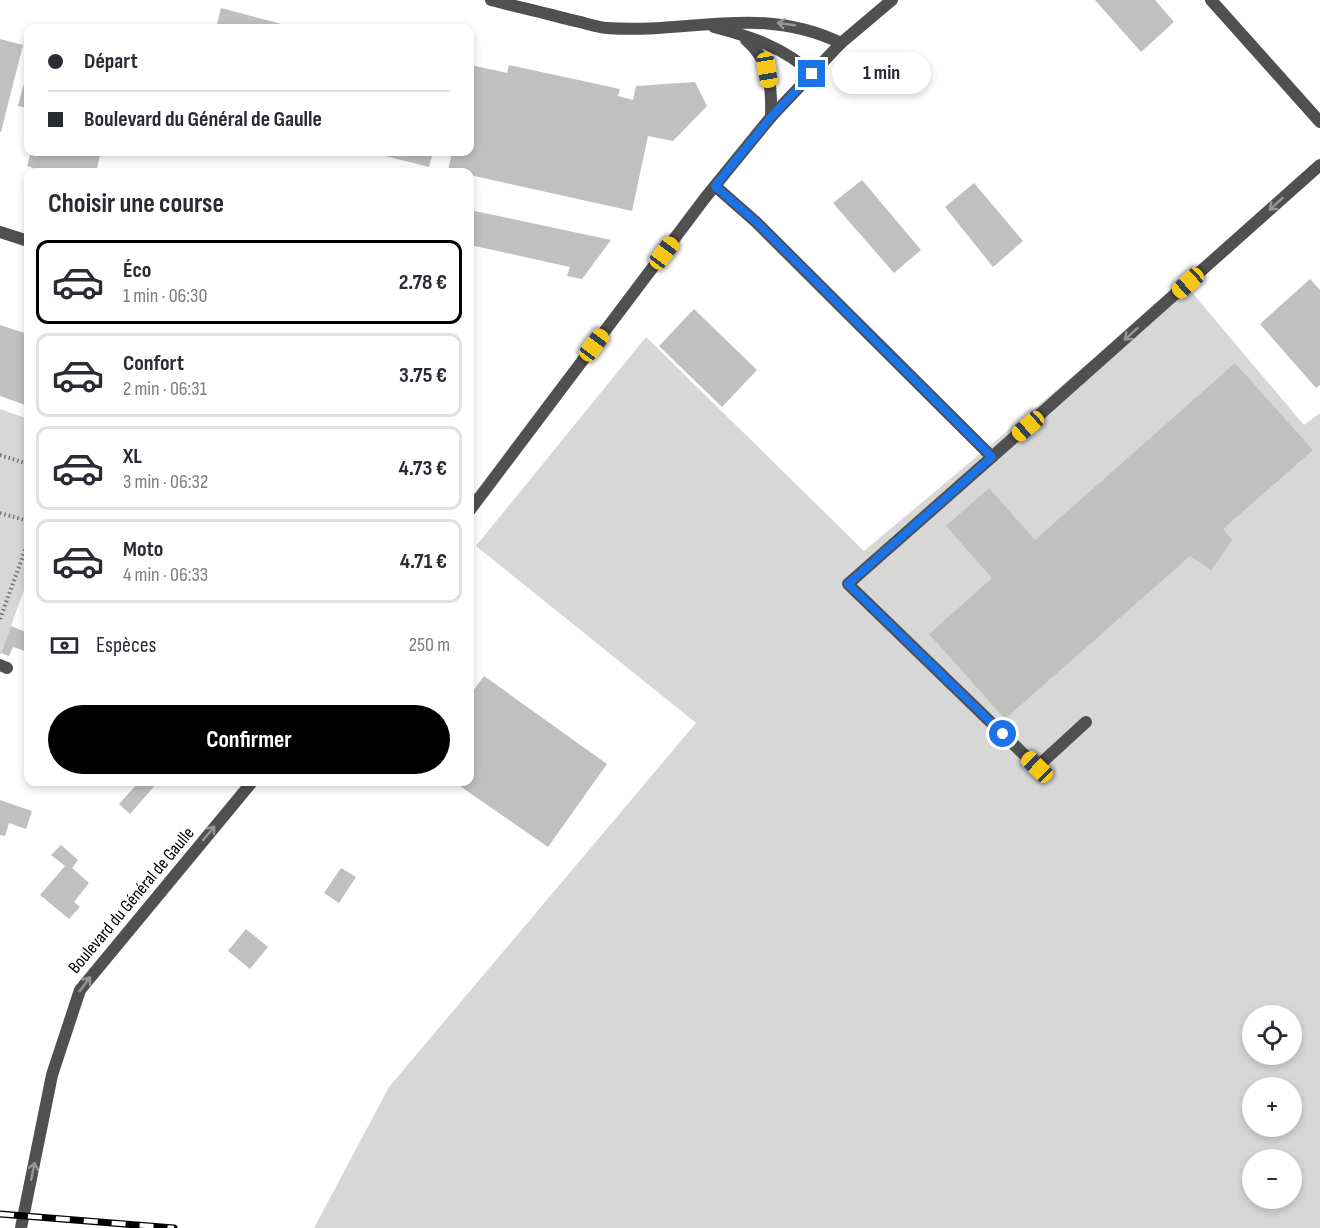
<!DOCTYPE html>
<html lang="fr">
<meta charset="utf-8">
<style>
body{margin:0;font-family:"Sofia Sans Condensed",sans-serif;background:#f2f2f3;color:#2b2b33;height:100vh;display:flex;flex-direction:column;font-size:22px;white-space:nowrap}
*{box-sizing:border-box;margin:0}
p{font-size:20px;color:#7c7c81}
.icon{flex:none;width:33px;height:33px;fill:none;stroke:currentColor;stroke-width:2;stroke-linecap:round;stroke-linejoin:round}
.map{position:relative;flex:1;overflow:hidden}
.details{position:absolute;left:24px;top:168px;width:450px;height:618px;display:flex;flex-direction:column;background:#fff;border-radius:12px;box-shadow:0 3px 9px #0003}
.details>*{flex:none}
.hud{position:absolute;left:24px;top:24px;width:450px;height:132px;border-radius:12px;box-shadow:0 3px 9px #0003;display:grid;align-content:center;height:132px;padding:0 24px;background:#fff}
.tools{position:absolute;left:1242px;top:1005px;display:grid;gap:12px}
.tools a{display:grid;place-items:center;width:60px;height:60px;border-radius:50%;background:#fff;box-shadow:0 3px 9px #0003;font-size:30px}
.end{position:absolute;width:27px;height:27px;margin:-14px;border:8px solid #1a73e8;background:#fff;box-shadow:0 0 0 3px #fff}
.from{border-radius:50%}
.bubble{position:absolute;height:42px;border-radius:21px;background:#fff;box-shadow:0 3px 9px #0003;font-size:20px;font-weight:700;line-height:42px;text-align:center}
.car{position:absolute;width:18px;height:36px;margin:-18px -9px;border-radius:8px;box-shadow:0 0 4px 2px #0007;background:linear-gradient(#f5c518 24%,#345 0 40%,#f5c518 0 76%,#345 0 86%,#f5c518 0)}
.hud b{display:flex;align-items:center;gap:21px;height:57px;font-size:22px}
.hud b+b{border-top:2px solid #e1e1e2}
.hud i{width:15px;height:15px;background:#2b2b33}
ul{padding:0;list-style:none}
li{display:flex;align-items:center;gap:18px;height:84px;margin:0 12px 9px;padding:0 12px;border:3px solid #e1e1e2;border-radius:12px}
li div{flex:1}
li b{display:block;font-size:22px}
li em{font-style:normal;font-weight:700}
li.on{border-color:#000}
li>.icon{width:54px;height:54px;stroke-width:1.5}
h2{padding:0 24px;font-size:27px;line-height:72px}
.pay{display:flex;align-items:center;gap:15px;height:66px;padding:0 24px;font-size:22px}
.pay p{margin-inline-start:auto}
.primary-button{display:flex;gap:12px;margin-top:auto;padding:12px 24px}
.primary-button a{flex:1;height:69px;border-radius:36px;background:#000;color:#fff;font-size:24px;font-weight:700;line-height:69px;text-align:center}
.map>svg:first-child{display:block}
.green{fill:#d7d7d7;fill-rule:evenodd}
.building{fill:#c0c0c0}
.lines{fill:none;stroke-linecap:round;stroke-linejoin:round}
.path{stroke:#727272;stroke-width:4;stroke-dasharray:1.5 3;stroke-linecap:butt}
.lane{stroke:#505050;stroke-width:12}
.street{stroke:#505050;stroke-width:12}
.rail-casing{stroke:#000;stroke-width:7}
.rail{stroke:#fff;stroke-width:4.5;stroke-dasharray:14;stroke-linecap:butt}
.oneway{stroke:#969696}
.route{stroke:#1a73e8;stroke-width:8}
.labels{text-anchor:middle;stroke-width:6;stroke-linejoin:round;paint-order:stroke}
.street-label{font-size:18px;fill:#000;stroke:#fff}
</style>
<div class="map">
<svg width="1320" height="1228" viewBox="0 0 1320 1228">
<rect width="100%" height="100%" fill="#fff"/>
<g class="green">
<path d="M1184,283L1304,425L1320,413V1228H314L389,1087L696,723L476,546L646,337L864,551ZM1252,1016H1292V1054H1252ZM1252,1088H1292V1126H1252ZM1252,1160H1292V1198H1252Z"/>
<polygon points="0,409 28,419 28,579 0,656"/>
</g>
<g class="building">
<polygon points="1095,0 1155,0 1174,22 1141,52"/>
<polygon points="221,8 297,28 216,28"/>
<polygon points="0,39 23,45 1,132 0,132"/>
<polygon points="471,65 507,73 509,65 620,89 618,96 633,100 636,86 695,82 707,106 673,141 648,136 632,211 470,175 470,172 448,170 452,152 470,152"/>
<polygon points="28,68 28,108 18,106"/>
<polygon points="31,152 101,152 96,172 32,172 33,168 27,166"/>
<polygon points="369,152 433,152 429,167"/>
<polygon points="862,180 921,250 894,273 833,203"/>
<polygon points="974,183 1023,241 993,267 945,207"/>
<polygon points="470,210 611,240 582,279 567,276 570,267 470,245"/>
<polygon points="1310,279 1320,290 1320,385 1316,388 1260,324"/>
<polygon points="694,309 757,370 722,407 659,346"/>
<polygon points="0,325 28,334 28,406 0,396"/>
<polygon points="1235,363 1313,450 1223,529 1232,540 1211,570 1190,556 1005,719 929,634 992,578 946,526 989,488 1035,540"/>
<polygon points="11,626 28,633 28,652 13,647 9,656 1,653"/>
<polygon points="484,676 607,764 548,847 454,782 470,782 470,695"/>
<polygon points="139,782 158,782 130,814 119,804"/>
<polygon points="0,800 32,811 26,829 9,823 5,836 0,835"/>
<polygon points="61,845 78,860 72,868 89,883 74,902 80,907 69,919 40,895 65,866 51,855"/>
<polygon points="341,868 356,877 339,903 324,893"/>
<polygon points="246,929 268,947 250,969 228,951"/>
</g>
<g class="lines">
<g class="path">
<polyline points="0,455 28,464"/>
<polyline points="0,513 28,521"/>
<polyline points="0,619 28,542"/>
</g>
<g class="lane">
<polyline points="1211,0 1320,122"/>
<polyline points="715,186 756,222 992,457 1320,165"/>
<polyline points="992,457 848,584 1037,767 1086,722"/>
</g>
<g class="street">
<path d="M491,0C518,7 545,13 571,20C583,22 595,27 607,28C691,34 760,4 841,43"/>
<path d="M714,27C749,36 786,48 812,74"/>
<path d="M746,40C770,60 772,87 771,117"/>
<polyline points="0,232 28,241"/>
<polyline points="470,510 705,198 771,117 841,43 892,0"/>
<polyline points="0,665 7,668"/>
<polyline points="21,1228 52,1075 80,990 252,782"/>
</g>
<g class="rail-casing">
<polyline id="rail" points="0,1214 174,1228"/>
</g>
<use href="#rail" class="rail"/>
</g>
<defs><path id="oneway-shaft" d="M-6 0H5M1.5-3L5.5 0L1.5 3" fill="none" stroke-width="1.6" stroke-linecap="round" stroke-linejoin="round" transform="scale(1.5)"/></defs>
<g class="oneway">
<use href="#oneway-shaft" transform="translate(786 24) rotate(-172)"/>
<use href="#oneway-shaft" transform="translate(1276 204) rotate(138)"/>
<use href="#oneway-shaft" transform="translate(1131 334) rotate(138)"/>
<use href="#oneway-shaft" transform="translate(209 833) rotate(-50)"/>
<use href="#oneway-shaft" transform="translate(85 984) rotate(-53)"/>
<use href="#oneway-shaft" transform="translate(33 1171) rotate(-78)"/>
</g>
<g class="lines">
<polyline class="route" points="812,74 771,117 715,186 756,222 992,457 848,584 1003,734"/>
</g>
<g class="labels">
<g class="street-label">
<text transform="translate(131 900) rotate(-50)" y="6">Boulevard du Général de Gaulle</text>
</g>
</g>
</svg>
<div class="tools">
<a><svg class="icon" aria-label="locate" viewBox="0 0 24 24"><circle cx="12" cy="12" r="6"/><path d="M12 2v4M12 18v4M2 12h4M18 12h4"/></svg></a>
<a>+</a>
<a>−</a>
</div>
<i class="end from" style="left:1003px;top:734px"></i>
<i class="end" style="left:812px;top:74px"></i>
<div class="bubble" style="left:832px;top:52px;width:99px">1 min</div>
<i class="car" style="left:767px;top:70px;rotate:171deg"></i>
<i class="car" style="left:664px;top:253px;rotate:37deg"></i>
<i class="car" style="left:1188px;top:283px;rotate:228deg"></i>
<i class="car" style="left:594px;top:345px;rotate:37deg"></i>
<i class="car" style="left:1028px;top:426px;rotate:229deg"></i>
<i class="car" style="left:1037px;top:767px;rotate:314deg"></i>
<div class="hud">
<b><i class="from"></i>Départ</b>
<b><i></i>Boulevard du Général de Gaulle</b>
</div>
<section class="details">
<h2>Choisir une course</h2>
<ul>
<li class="on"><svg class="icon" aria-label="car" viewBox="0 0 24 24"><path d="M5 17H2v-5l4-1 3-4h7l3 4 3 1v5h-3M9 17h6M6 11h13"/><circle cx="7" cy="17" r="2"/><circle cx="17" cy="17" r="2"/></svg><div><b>Éco</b><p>1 min · 06:30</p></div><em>2.78 €</em></li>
<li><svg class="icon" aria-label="car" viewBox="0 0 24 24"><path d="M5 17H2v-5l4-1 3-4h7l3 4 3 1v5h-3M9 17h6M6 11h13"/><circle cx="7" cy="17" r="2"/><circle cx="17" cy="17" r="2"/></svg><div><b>Confort</b><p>2 min · 06:31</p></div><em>3.75 €</em></li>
<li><svg class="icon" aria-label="car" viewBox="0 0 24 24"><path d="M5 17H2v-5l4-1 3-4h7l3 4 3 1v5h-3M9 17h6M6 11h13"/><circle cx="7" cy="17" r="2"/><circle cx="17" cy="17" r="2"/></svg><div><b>XL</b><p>3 min · 06:32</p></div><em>4.73 €</em></li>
<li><svg class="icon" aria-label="car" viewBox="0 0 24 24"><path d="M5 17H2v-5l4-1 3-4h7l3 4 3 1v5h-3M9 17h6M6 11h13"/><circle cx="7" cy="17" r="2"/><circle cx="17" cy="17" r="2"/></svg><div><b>Moto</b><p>4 min · 06:33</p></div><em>4.71 €</em></li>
</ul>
<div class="pay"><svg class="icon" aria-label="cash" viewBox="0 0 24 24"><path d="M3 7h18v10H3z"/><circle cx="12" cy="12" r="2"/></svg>Espèces<p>250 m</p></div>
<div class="primary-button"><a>Confirmer</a></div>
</section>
</div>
